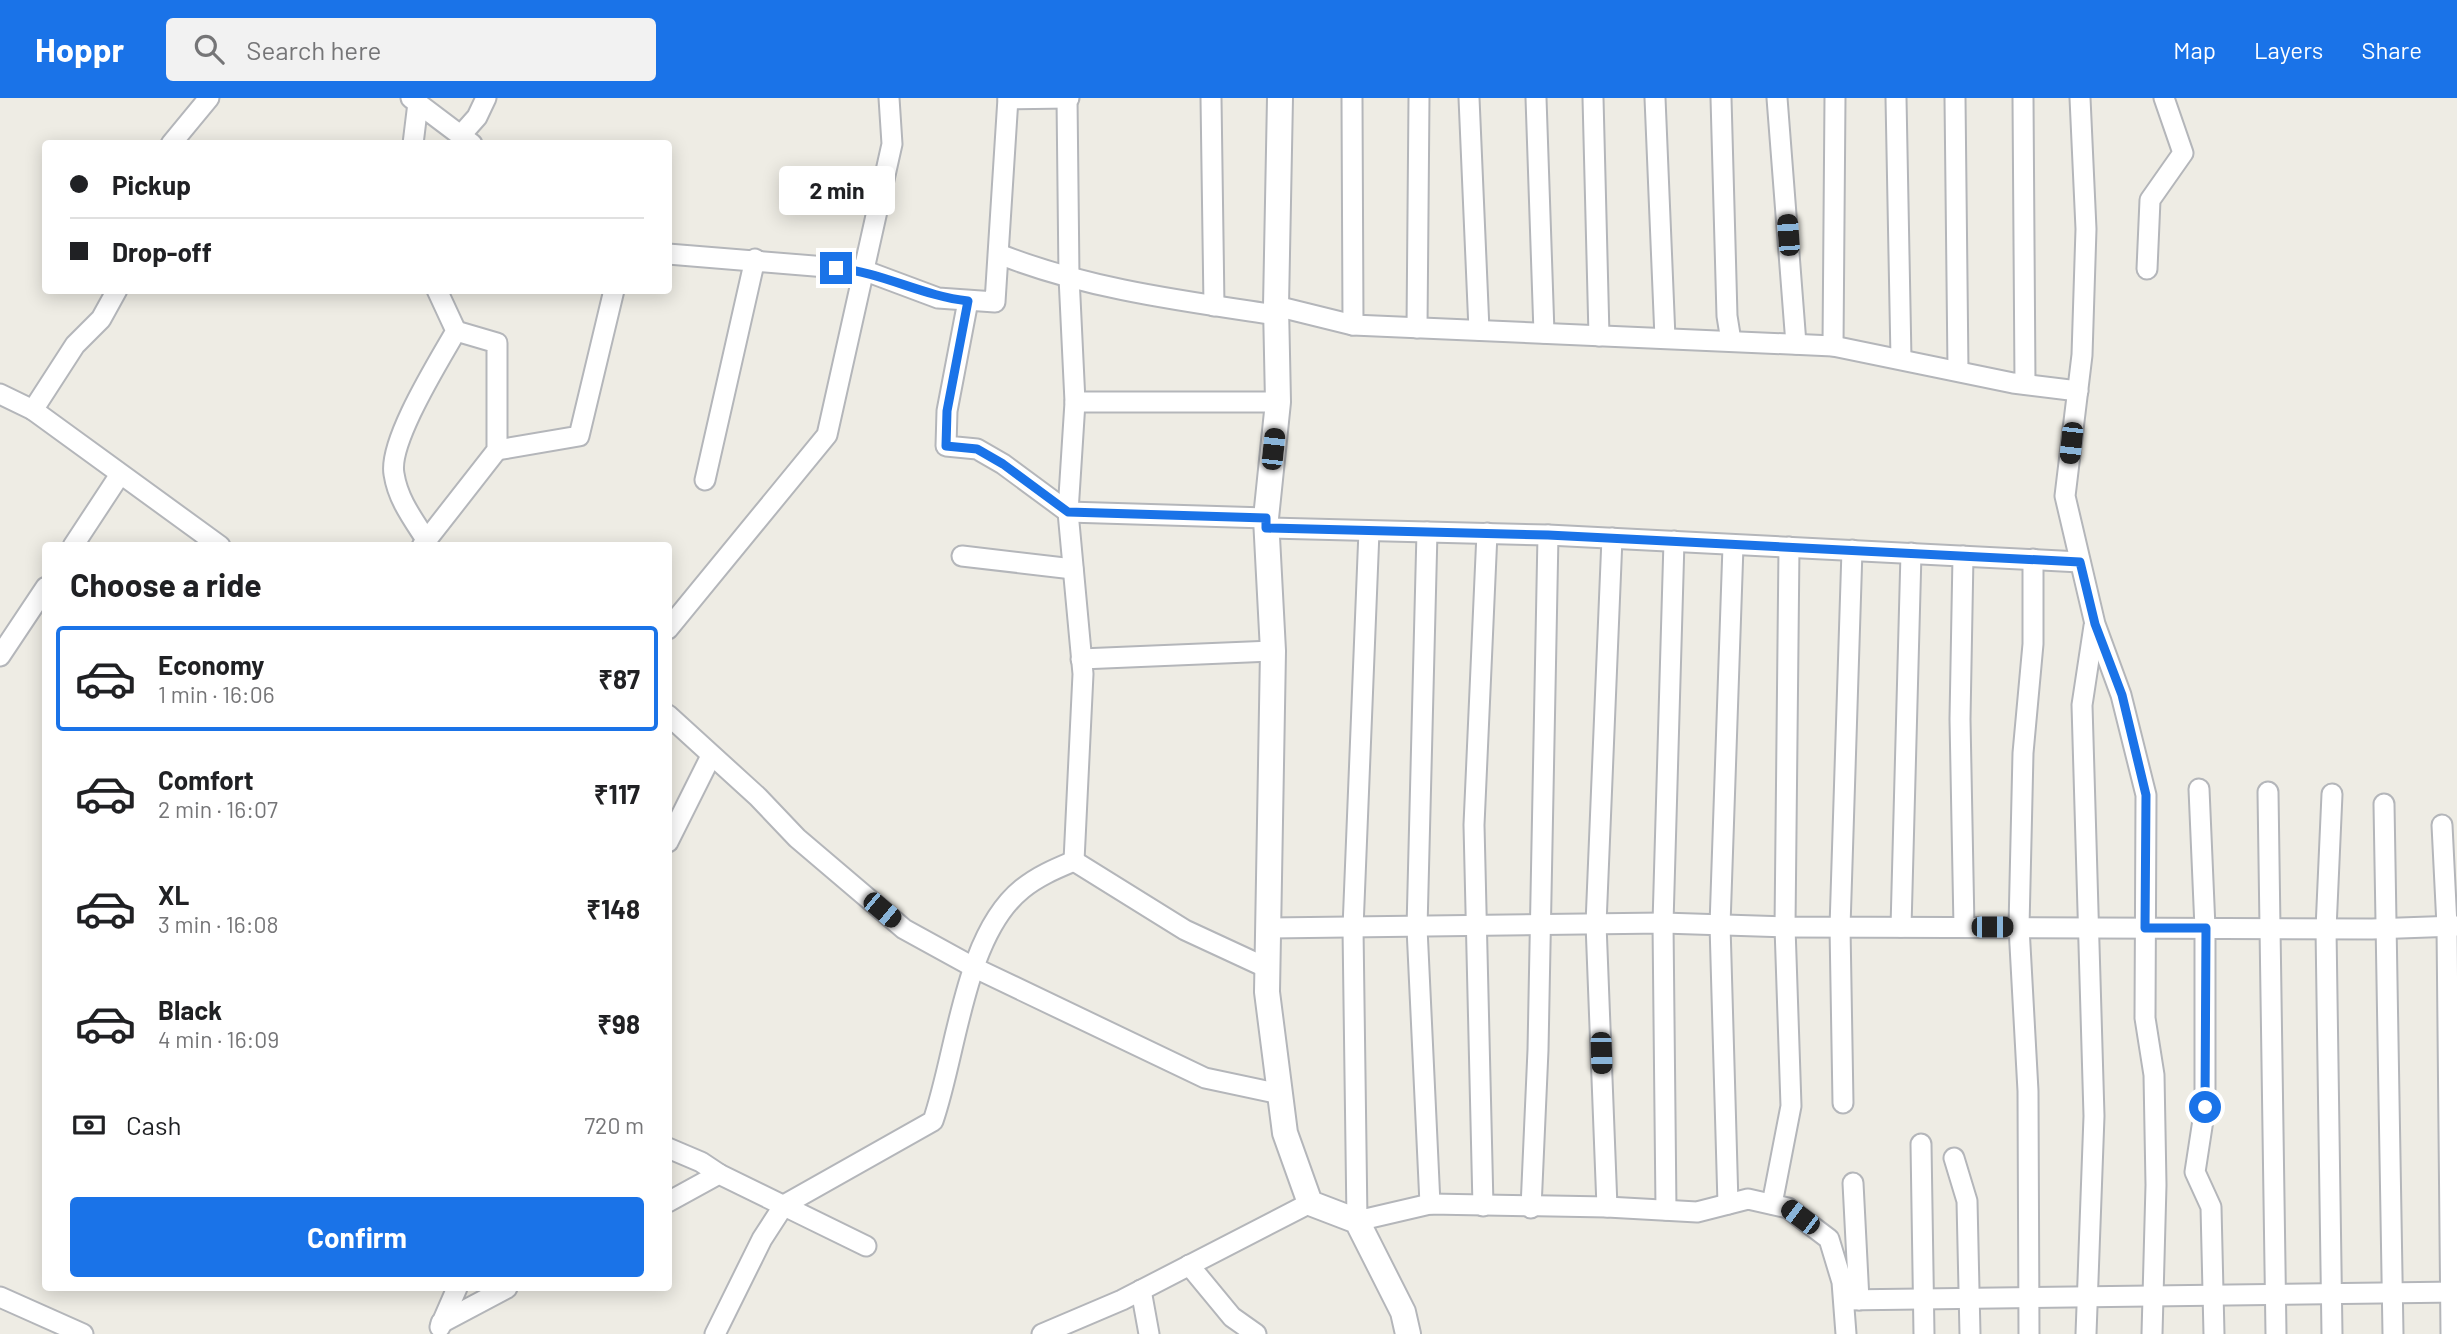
<!DOCTYPE html>
<meta charset="utf-8">
<style>
body{margin:0;font-family:Barlow,sans-serif;background:#f2f2f2;color:#202124;height:100vh;display:flex;flex-direction:column;font-size:26px;white-space:nowrap}
*{box-sizing:border-box;margin:0}
p{font-size:23px;color:#757577}
.icon{flex:none;width:38px;height:38px;fill:none;stroke:currentColor;stroke-width:2;stroke-linecap:round;stroke-linejoin:round}
.map{position:relative;flex:1;overflow:hidden}
.side{position:absolute;left:42px;top:444px;width:630px;height:749px;display:flex;flex-direction:column;background:#fff;border-radius:7px;box-shadow:0 4px 18px #0003}
.side>*{flex:none}
.hud{position:absolute;left:42px;top:42px;width:630px;height:154px;border-radius:7px;box-shadow:0 4px 18px #0003;display:grid;align-content:center;height:154px;padding:0 28px;background:#fff}
.end{position:absolute;width:32px;height:32px;margin:-16px;border:9px solid #1a73e8;background:#fff;box-shadow:0 0 0 4px #fff}
.from{border-radius:50%}
.bubble{position:absolute;height:49px;border-radius:7px;background:#fff;box-shadow:0 4px 18px #0003;font-size:23px;font-weight:700;line-height:49px;text-align:center}
.car{position:absolute;width:21px;height:42px;margin:-21px -10px;border-radius:9px;box-shadow:0 0 5px 2px #0007;background:linear-gradient(#222 24%,#8ab4d8 0 40%,#222 0 76%,#8ab4d8 0 86%,#222 0)}
.hud b{display:flex;align-items:center;gap:24px;height:66px;font-size:26px}
.hud b+b{border-top:2px solid #e0e0e0}
.hud i{width:18px;height:18px;background:#202124}
ul{padding:0;list-style:none}
li{display:flex;align-items:center;gap:21px;height:105px;margin:0 14px 10px;padding:0 14px;border:4px solid transparent;border-radius:7px}
li div{flex:1}
li b{display:block;font-size:26px}
li em{font-style:normal;font-weight:700}
li.selected{border-color:#1a73e8}
li>.icon{width:63px;height:63px;stroke-width:1.5}
h2{padding:0 28px;font-size:32px;line-height:84px}
.pay{display:flex;align-items:center;gap:18px;height:77px;padding:0 28px;font-size:26px}
.pay p{margin-inline-start:auto}
.cta{display:flex;gap:14px;margin-top:auto;padding:14px 28px}
.cta a{flex:1;height:80px;border-radius:7px;background:#1a73e8;color:#fff;font-size:28px;font-weight:700;line-height:80px;text-align:center}
header{display:flex;align-items:center;gap:42px;box-sizing:border-box;height:98px;padding:0 35px;background:#1a73e8;color:#fff}
header strong{font-size:33px}
nav{display:flex;gap:38px;margin-inline-start:auto;font-size:24px}
.search{width:490px;height:63px;background:#f2f2f2;display:flex;align-items:center;gap:18px;box-sizing:border-box;padding:0 24px;border-radius:7px;color:#757577;font-size:26px}
.map>svg:first-child{display:block}
.lines{fill:none;stroke-linecap:round;stroke-linejoin:round}
.minor-casing{stroke:#b4b6ba;stroke-width:23}
.tertiary-casing{stroke:#b4b6ba;stroke-width:28}
.minor{stroke:#fff;stroke-width:19}
.tertiary{stroke:#fff;stroke-width:24}
.route{stroke:#1a73e8;stroke-width:9}
</style>
<header>
<strong>Hoppr</strong>
<div class="search"><svg class="icon" aria-label="search" viewBox="0 0 24 24"><circle cx="10" cy="10" r="6"/><path d="M15 15l6 6"/></svg>Search here</div>
<nav><a>Map</a><a>Layers</a><a>Share</a></nav>
</header>
<div class="map">
<svg width="2457" height="1236" viewBox="0 0 2457 1236">
<rect width="100%" height="100%" fill="#eeece4"/>
<g class="lines">
<g class="minor-casing">
<g id="minor">
<polyline points="411,0 472,46"/>
<polyline points="1067,0 1069,179 1075,304 1068,414 1083,576 1074,763"/>
<polyline points="1211,0 1214,208"/>
<polyline points="1352,0 1353,227"/>
<polyline points="1469,0 1479,232"/>
<polyline points="1536,0 1544,235"/>
<polyline points="1593,0 1599,238"/>
<polyline points="1655,0 1665,240"/>
<polyline points="1721,0 1727,218 1731,243"/>
<polyline points="1777,0 1796,246"/>
<polyline points="1896,0 1901,261"/>
<polyline points="1955,0 1958,272"/>
<polyline points="2023,0 2025,286"/>
<polyline points="2080,0 2086,131 2082,257 2065,398 2095,526 2121,597 2146,697 2145,920 2154,977 2156,1087 2152,1236"/>
<polyline points="1008,1 1069,0"/>
<polyline points="461,37 477,19 486,0"/>
<polyline points="171,46 209,0"/>
<polyline points="413,46 418,5"/>
<polyline points="668,156 863,172 938,200 995,204 1008,0"/>
<path d="M999,156C1087,191 1183,203 1276,217"/>
<polyline points="2147,171 2150,102 2183,55 2164,0"/>
<polyline points="968,203 947,313 946,348 977,351 1003,366 1068,414 1266,420"/>
<polyline points="1276,208 1353,227 1833,248 2013,285 2078,293"/>
<polyline points="1417,230 1419,0"/>
<polyline points="1833,248 1835,0"/>
<polyline points="0,296 33,312 220,448"/>
<polyline points="1075,304 1278,304"/>
<polyline points="33,312 75,247 101,221 117,192"/>
<polyline points="497,352 579,338 614,192"/>
<polyline points="705,382 755,161"/>
<polyline points="1266,430 1548,437 2080,464"/>
<polyline points="1369,433 1353,830 1357,1123 1430,1106 1607,1109 1697,1114 1748,1101 1788,1110 1829,1141 1842,1184 1846,1236"/>
<polyline points="1427,434 1417,830 1430,1106"/>
<path d="M427,443C413,421 398,402 394,376C388,344 439,263 456,233L437,192"/>
<polyline points="73,448 119,378"/>
<polyline points="422,448 497,352 497,245 456,233"/>
<polyline points="962,458 1073,471"/>
<polyline points="1963,458 1960,621 1964,829"/>
<polyline points="668,531 827,337 892,46 889,0"/>
<polyline points="0,558 46,489"/>
<polyline points="1081,561 1273,553"/>
<polyline points="668,617 758,699 797,740 904,831 975,870 1205,980 1280,996"/>
<polyline points="2199,691 2205,830 2205,1009 2195,1074 2211,1109 2214,1236"/>
<polyline points="2268,694 2276,1236"/>
<polyline points="2384,706 2393,1236"/>
<polyline points="2442,727 2447,828 2451,1236"/>
<polyline points="668,744 711,658"/>
<polyline points="1074,763 1185,832 1267,870"/>
<polyline points="1901,829 1911,455"/>
<polyline points="1267,830 1663,825 1785,829 2372,831 2457,828"/>
<polyline points="1843,1005 1840,829 1852,452"/>
<polyline points="1921,1046 1924,1236"/>
<polyline points="668,1050 701,1064 719,1076"/>
<polyline points="1954,1060 1967,1103 1970,1236"/>
<polyline points="1853,1085 1859,1202"/>
<polyline points="668,1104 719,1076 866,1148"/>
<polyline points="1728,1106 1720,827 1733,448"/>
<polyline points="1772,1106 1791,1008 1785,829 1789,449"/>
<polyline points="1483,1108 1474,727 1487,435"/>
<polyline points="1607,1109 1596,826 1612,440"/>
<polyline points="1531,1110 1538,952 1548,437"/>
<polyline points="1666,1112 1663,825 1674,443"/>
<polyline points="1189,1167 1232,1219 1256,1236"/>
<polyline points="1141,1192 1149,1236"/>
<polyline points="0,1199 83,1236"/>
<polyline points="1844,1202 2457,1194"/>
<polyline points="441,1225 507,1190"/>
<polyline points="440,1229 457,1190"/>
<path d="M715,1236L762,1141L784,1107L933,1023C957,954 964,838 1022,791C1038,778 1055,771 1074,763"/>
<polyline points="1042,1236 1122,1202 1310,1105"/>
<polyline points="2029,1236 2028,993 2019,829 2023,655 2033,546 2033,461"/>
<polyline points="2086,1236 2094,1018 2082,607 2094,528"/>
<polyline points="2332,1236 2326,831 2332,696"/>
</g>
</g>
<g class="tertiary-casing">
<polyline id="tertiary" points="1280,0 1276,208 1278,304 1266,420 1273,553 1267,894 1285,1035 1310,1105 1357,1123 1403,1214 1408,1236"/>
</g>
<use href="#minor" class="minor"/>
<use href="#tertiary" class="tertiary"/>
</g>
<g class="lines">
<path class="route" d="M836,170C882,174 922,198 968,203L947,313L946,348L977,351L1003,366L1068,414L1266,420V430L1548,437L2080,464L2095,526L2122,597L2146,697L2145,830H2206L2205,1009"/>
</g>
</svg>
<i class="end from" style="left:2205px;top:1009px"></i>
<i class="end" style="left:836px;top:170px"></i>
<div class="bubble" style="left:779px;top:68px;width:116px">2 min</div>
<i class="car" style="left:1788px;top:137px;rotate:356deg"></i>
<i class="car" style="left:2071px;top:345px;rotate:186deg"></i>
<i class="car" style="left:1273px;top:351px;rotate:6deg"></i>
<i class="car" style="left:882px;top:812px;rotate:130deg"></i>
<i class="car" style="left:1992px;top:829px;rotate:90deg"></i>
<i class="car" style="left:1601px;top:955px;rotate:178deg"></i>
<i class="car" style="left:1800px;top:1119px;rotate:307deg"></i>
<div class="hud">
<b><i class="from"></i>Pickup</b>
<b><i></i>Drop-off</b>
</div>
<section class="side">
<h2>Choose a ride</h2>
<ul>
<li class="selected"><svg class="icon" aria-label="car" viewBox="0 0 24 24"><path d="M5 17H2v-5l4-1 3-4h7l3 4 3 1v5h-3M9 17h6M6 11h13"/><circle cx="7" cy="17" r="2"/><circle cx="17" cy="17" r="2"/></svg><div><b>Economy</b><p>1 min · 16:06</p></div><em>₹87</em></li>
<li><svg class="icon" aria-label="car" viewBox="0 0 24 24"><path d="M5 17H2v-5l4-1 3-4h7l3 4 3 1v5h-3M9 17h6M6 11h13"/><circle cx="7" cy="17" r="2"/><circle cx="17" cy="17" r="2"/></svg><div><b>Comfort</b><p>2 min · 16:07</p></div><em>₹117</em></li>
<li><svg class="icon" aria-label="car" viewBox="0 0 24 24"><path d="M5 17H2v-5l4-1 3-4h7l3 4 3 1v5h-3M9 17h6M6 11h13"/><circle cx="7" cy="17" r="2"/><circle cx="17" cy="17" r="2"/></svg><div><b>XL</b><p>3 min · 16:08</p></div><em>₹148</em></li>
<li><svg class="icon" aria-label="car" viewBox="0 0 24 24"><path d="M5 17H2v-5l4-1 3-4h7l3 4 3 1v5h-3M9 17h6M6 11h13"/><circle cx="7" cy="17" r="2"/><circle cx="17" cy="17" r="2"/></svg><div><b>Black</b><p>4 min · 16:09</p></div><em>₹98</em></li>
</ul>
<div class="pay"><svg class="icon" aria-label="cash" viewBox="0 0 24 24"><path d="M3 7h18v10H3z"/><circle cx="12" cy="12" r="2"/></svg>Cash<p>720 m</p></div>
<div class="cta"><a>Confirm</a></div>
</section>
</div>
